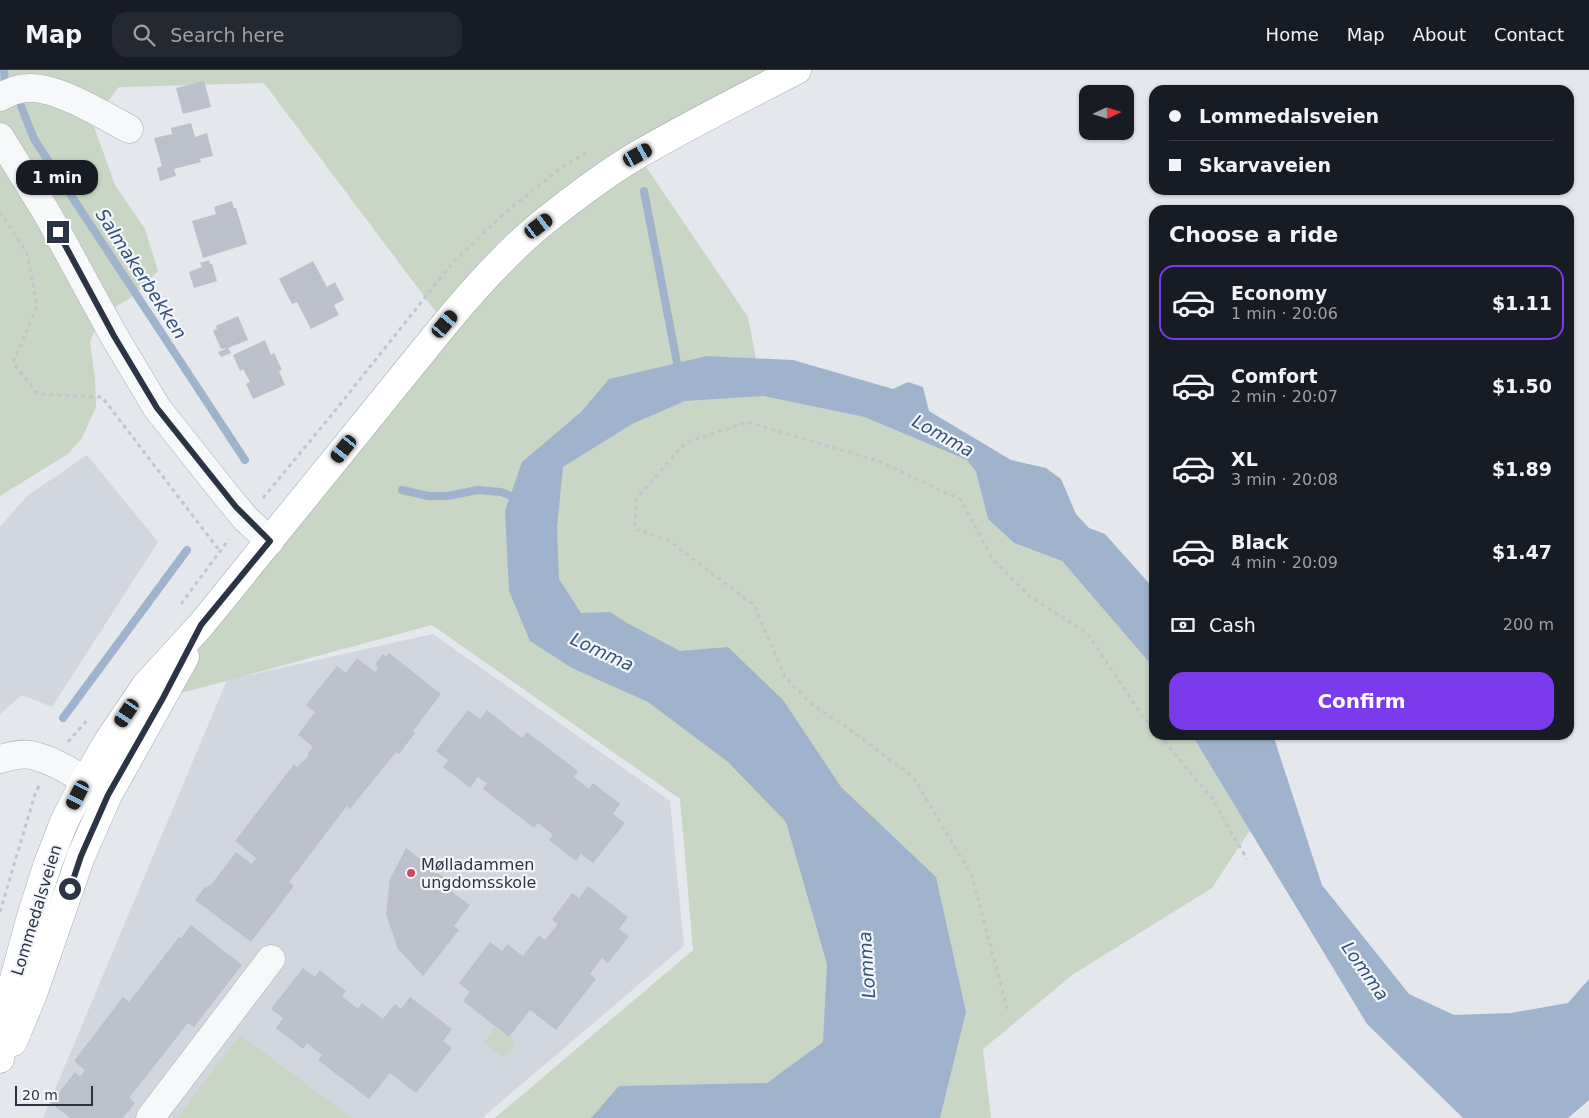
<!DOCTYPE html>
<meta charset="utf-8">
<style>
body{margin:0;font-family:"DejaVu Sans",sans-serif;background:#242831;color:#f1f3f6;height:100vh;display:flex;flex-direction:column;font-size:19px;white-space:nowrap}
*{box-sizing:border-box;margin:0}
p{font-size:16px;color:#9ea1a6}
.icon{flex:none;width:28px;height:28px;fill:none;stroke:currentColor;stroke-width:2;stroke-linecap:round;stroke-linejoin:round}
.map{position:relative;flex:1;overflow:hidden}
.drawer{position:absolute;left:1149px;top:135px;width:425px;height:535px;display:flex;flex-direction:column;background:#171b24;border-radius:15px;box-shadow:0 1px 4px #0004}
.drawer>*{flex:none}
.top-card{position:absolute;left:1149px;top:15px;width:425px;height:110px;border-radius:15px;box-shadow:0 1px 4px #0004;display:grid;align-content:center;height:110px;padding:0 20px;background:#171b24}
.needle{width:32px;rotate:86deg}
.fabs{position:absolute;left:1079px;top:15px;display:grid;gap:10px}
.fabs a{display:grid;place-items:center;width:55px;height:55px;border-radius:10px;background:#171b24;box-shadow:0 1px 4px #0004;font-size:25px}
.scale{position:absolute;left:15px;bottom:12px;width:78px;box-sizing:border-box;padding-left:5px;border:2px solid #2b3445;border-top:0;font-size:14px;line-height:18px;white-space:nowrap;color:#2b3445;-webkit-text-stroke:4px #f4f6f9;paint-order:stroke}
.end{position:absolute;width:22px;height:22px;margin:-11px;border:6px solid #2b3445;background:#fff;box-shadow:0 0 0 2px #fff}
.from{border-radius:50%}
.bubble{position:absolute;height:35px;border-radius:15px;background:#171b24;box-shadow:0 1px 4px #0004;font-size:16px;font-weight:600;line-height:35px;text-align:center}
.car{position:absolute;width:15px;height:30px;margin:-15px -8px;border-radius:6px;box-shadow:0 0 4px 1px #0007;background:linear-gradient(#222 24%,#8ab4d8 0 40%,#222 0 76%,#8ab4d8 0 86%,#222 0)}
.top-card b{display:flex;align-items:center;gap:18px;height:48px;font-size:19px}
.top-card b+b{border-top:1px solid #363941}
.top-card i{width:12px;height:12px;background:#f1f3f6}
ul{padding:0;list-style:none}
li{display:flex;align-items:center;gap:15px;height:75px;margin:0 10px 8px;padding:0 10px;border:2px solid transparent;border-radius:15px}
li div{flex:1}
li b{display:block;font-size:19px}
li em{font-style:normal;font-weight:600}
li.selected{border-color:#7c3aed}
li>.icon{width:45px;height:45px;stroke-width:1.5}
h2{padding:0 20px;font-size:22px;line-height:60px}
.pay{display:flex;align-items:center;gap:12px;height:55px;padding:0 20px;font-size:19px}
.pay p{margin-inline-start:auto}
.action{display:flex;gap:10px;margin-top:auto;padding:10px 20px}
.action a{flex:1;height:58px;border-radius:15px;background:#7c3aed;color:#fff;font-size:20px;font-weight:600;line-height:58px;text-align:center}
header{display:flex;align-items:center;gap:30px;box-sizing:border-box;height:70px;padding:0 25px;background:#171b24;border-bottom:1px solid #363941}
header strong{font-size:24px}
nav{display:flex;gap:28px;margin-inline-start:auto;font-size:18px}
.search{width:350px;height:45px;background:#242831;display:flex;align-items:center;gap:12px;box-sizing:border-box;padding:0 18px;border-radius:15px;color:#9ea1a6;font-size:19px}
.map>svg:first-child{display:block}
.built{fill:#d2d6de}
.green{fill:#c9d6c5}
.water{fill:#9fb4cc}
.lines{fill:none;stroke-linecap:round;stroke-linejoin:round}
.stream{stroke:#9fb4cc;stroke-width:8}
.building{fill:#bbc0ca}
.minor-casing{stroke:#a9aeb7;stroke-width:29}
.major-casing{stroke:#a3abb8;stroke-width:29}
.path{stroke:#c2c5cb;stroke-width:3;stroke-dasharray:4 4;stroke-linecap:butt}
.minor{stroke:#f7f8fa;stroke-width:28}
.major{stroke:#fff;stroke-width:28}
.route{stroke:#2b3445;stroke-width:6}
.poi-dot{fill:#d1495b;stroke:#f4f6f9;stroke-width:2}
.labels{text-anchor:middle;stroke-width:4.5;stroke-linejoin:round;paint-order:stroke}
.poi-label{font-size:16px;fill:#2b3445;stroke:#f4f6f9;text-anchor:start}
.street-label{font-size:16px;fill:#2b3445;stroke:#f4f6f9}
.water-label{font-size:18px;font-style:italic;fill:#34527a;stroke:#f4f6f9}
</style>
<header>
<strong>Map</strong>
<div class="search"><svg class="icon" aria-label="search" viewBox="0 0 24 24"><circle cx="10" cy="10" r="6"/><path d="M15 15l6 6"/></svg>Search here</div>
<nav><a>Home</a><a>Map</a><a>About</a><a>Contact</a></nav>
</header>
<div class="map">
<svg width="1589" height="1048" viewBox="0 0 1589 1048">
<rect width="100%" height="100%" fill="#e4e7ec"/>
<g class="built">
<polygon points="87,385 158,472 52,637 22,625 0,644 0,457 27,426"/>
<polygon points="433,564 670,731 684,876 482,1048 43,1048 227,610"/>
</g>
<g class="green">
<polygon points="0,0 795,0 638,85 748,247 763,326 864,347 967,390 976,402 988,449 1014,473 1062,491 1148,591 1154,601 1154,665 1192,665 1250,760 1212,818 1072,905 983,979 991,1048 495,1048 693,880 680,729 432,555 163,628 264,478 445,254 264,13 119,17 92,51 115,115 145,159 158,201 132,227 100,246 90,272 95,308 96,337 82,368 68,384 0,426"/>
<polygon points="495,957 516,972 505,988 484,973"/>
<polygon points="240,965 352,1048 177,1048"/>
</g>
<g class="water">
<polygon points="707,286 793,290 893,319 908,312 923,317 929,341 1011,390 1046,398 1061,409 1076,444 1089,458 1105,464 1154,519 1154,601 1148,591 1062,491 1014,473 988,449 976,402 967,390 864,347 763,326 685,331 632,354 563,397 557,457 559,509 581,543 610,542 629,554 680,581 728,577 783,630 841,717 936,807 966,942 940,1048 591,1048 619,1016 767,1013 823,972 827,894 786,752 728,692 648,632 572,598 530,571 509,521 505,441 522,392 581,342 609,309"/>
<polygon points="1192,665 1273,665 1322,815 1409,924 1454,945 1511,943 1568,933 1589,909 1589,1030 1568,1048 1463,1048 1367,954"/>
</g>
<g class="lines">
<g class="stream">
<polyline points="4,0 5,13"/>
<polyline points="19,31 34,69 245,390"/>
<polyline points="644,121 679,303"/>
<polyline points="402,420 428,426 448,426 477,420 501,422 519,429"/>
<polyline points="63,648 187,480"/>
</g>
</g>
<g class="building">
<polygon points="204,11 211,37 183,44 176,18"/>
<polygon points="191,53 195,67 207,63 213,86 200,89 201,92 174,99 176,106 160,111 157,98 162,96 154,68 172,64 171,58"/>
<polygon points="232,131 234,138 236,138 247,174 203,188 192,151 216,144 214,137"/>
<polygon points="209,190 210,194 212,194 217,211 194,218 189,202 202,197 200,193"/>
<polygon points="313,191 327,217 335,212 344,230 334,235 339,245 311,259 297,232 292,234 279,209"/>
<polygon points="238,246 248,270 228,278 231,283 221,287 218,282 226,279 225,278 221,279 213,261 217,259 216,256"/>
<polygon points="265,270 271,285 274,283 282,300 279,301 285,315 253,329 246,314 250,312 243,299 240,301 233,285"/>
<polygon points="389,583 441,624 413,661 415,663 399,684 396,682 350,739 347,736 289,812 294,816 251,872 195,830 205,817 206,818 209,815 210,816 236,782 252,794 256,788 235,771 294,694 297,697 309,685 308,683 313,677 298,665 315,642 306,635 337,596 346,603 357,588 375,602 378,597 375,594 383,584 386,587"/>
<polygon points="468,640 480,649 487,640 522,668 527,662 578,701 574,707 589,719 593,713 620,734 613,744 625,753 593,793 581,784 576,791 549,770 553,765 538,753 534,758 483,719 487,713 478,707 470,718 443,697 448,690 436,681"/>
<polygon points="406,778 452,814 448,819 470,835 454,856 459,860 423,906 398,879 386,844 390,809"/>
<polygon points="588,816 628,847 619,859 629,866 608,893 602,888 590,904 596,909 556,960 530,940 509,967 463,931 470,922 459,913 490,872 502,881 507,874 523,886 539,865 545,870 558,854 552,850 572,823 579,828"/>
<polygon points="191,855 242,895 194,957 188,953 129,1028 135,1033 123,1048 70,1048 51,1033 75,1002 80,1007 85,1000 74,991 123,927 129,932 179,867 181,868"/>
<polygon points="303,898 315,907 320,900 346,921 342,926 358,939 362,933 383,949 395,934 401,939 410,927 452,959 443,971 452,978 416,1023 390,1003 369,1029 318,990 322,985 307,973 303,979 276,958 283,948 271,939"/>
</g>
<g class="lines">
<g class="minor-casing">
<g id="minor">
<path d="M0,27C10,22 18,18 29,18C56,16 105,46 129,59"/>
<polyline points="0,67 48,145 114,266 157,338 226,425 246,449 270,471"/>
<path d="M0,689C10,686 21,683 31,685C58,691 82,709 105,723"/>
<polyline points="150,1048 271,889"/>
</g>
</g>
<g class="major-casing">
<g id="major">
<polyline points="13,972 33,924 81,786 108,725 185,587"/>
<path d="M0,989L11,920L30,850L47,796L64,752L85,711L108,671L146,615L201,555L445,254C474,219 505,184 540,155C571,130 605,104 639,84C691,54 744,27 797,0"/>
</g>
</g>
<g class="path">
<polyline points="0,142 27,183 37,236 13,293 38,324 102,327 219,480"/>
<polyline points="263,428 334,342 454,191 506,142 562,97 589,81"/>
<polyline points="181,534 229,469"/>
<polyline points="1159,665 1211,727 1247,789"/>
<polyline points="68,672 89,648"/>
<polyline points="0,842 35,724 39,716"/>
<polyline points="1007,939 972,806 914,708 848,658 811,634 785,607 754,535 668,470 635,459 636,429 685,373 747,352 879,391 961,430 992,488 1029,526 1087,563 1141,644 1154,659"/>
</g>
<use href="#minor" class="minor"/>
<use href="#major" class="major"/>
</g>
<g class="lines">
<polyline class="route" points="58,162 114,266 157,338 236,437 270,471 201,555 163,628 108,725 81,786 70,819"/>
</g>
<circle class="poi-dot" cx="411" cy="803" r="5"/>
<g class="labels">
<g class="poi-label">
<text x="421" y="800">Mølladammen<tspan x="421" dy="18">ungdomsskole</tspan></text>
</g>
<g class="street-label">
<text transform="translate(36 840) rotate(-73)" y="6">Lommedalsveien</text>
</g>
<g class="water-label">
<text transform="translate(141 204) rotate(57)" y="6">Salmakerbekken</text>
<text transform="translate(943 366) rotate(29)" y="6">Lomma</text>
<text transform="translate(602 582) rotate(25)" y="6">Lomma</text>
<text transform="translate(867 895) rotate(-94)" y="6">Lomma</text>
<text transform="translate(1365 901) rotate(55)" y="6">Lomma</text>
</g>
</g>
</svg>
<div class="fabs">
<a><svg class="needle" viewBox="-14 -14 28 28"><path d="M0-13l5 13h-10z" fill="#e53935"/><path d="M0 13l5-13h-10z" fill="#9ea1a6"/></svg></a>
</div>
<div class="scale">20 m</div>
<i class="end from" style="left:70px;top:819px"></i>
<i class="end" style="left:58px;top:162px"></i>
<div class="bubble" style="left:16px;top:90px;width:82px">1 min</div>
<i class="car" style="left:638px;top:85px;rotate:61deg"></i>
<i class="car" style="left:539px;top:156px;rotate:53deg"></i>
<i class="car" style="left:445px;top:254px;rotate:40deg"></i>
<i class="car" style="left:344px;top:379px;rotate:219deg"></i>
<i class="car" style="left:127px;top:643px;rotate:214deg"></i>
<i class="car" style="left:78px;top:725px;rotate:207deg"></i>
<div class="top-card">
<b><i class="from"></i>Lommedalsveien</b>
<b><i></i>Skarvaveien</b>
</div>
<section class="drawer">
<h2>Choose a ride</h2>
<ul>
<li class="selected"><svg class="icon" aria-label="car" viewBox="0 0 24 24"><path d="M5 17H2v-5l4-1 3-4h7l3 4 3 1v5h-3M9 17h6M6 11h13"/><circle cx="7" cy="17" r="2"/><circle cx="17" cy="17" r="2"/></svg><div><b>Economy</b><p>1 min · 20:06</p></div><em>$1.11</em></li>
<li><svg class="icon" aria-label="car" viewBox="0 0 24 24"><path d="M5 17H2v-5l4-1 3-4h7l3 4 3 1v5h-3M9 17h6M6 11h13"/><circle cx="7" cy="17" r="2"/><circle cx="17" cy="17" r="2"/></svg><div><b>Comfort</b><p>2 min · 20:07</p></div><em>$1.50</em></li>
<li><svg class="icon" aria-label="car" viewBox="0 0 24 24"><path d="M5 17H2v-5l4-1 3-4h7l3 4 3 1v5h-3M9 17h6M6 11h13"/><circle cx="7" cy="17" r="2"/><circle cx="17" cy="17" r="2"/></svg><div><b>XL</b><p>3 min · 20:08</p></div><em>$1.89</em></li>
<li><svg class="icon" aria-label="car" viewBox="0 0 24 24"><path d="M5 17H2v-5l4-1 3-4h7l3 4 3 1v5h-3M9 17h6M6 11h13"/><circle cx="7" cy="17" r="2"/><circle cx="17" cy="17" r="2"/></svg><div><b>Black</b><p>4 min · 20:09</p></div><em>$1.47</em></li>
</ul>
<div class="pay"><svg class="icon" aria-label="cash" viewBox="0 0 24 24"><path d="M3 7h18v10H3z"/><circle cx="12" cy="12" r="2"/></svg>Cash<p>200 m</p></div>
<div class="action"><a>Confirm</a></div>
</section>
</div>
